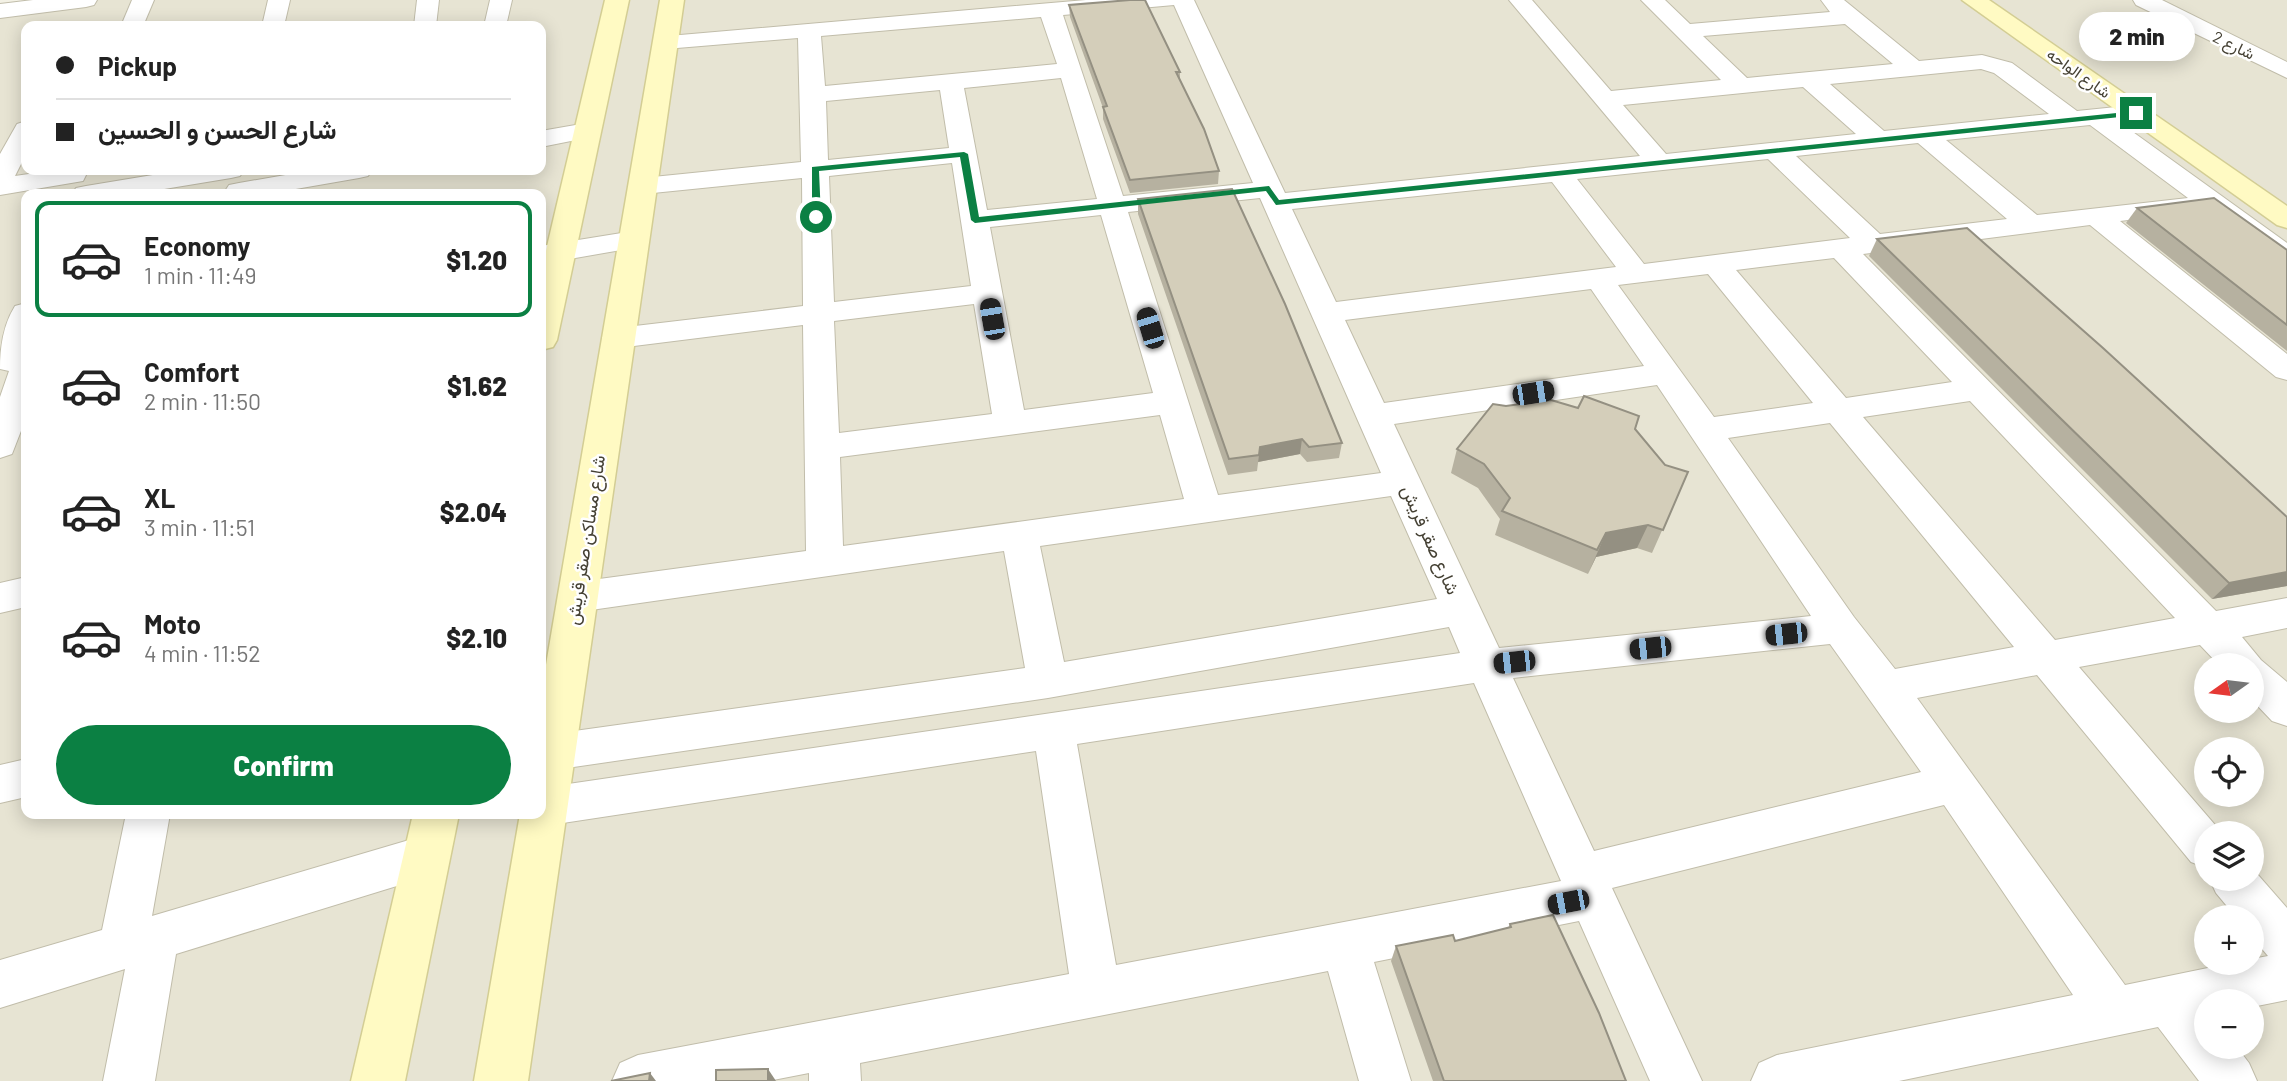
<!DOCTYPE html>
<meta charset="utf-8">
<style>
body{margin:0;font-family:Barlow,Vazirmatn,sans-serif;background:#f2f2f2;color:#222;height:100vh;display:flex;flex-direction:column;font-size:26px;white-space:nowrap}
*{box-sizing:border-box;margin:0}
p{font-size:23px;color:#767676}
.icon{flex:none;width:38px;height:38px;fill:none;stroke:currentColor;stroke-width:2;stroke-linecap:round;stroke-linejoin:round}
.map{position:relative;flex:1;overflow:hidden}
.side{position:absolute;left:21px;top:189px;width:525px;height:630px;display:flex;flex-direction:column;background:#fff;border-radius:14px;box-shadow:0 4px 18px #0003}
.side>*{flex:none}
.guide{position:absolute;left:21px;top:21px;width:525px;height:154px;border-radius:14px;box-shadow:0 4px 18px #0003;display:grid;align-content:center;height:154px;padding:0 35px;background:#fff}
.needle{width:46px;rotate:256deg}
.controls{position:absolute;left:2194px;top:653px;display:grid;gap:14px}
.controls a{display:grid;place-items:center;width:70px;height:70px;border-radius:50%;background:#fff;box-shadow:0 4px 18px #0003;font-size:35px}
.end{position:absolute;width:32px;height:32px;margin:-16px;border:9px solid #0b8043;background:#fff;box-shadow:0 0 0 4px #fff}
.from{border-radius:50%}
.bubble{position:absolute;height:49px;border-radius:24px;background:#fff;box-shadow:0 4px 18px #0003;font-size:23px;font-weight:800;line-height:49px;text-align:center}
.car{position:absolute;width:21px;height:42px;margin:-21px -10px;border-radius:9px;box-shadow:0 0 5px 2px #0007;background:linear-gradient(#222 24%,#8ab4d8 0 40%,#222 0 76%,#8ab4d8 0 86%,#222 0)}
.guide b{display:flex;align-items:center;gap:24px;height:66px;font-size:26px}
.guide b+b{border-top:2px solid #e0e0e0}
.guide i{width:18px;height:18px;background:#222}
ul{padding:12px 0 0;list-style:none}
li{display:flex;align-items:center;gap:21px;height:116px;margin:0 14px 10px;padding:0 21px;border:4px solid transparent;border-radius:14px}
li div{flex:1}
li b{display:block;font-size:26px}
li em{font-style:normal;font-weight:800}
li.active{border-color:#0b8043}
li>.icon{width:63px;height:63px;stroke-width:1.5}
.primary-button{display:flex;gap:14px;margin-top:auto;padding:14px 35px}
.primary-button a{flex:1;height:80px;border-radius:42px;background:#0b8043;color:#fff;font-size:28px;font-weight:800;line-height:80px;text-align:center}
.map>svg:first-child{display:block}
.residential{fill:#e7e4d3;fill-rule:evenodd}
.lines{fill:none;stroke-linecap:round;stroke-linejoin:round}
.street-casing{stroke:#c1bdaa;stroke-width:2}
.secondary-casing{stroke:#d3cd94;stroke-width:3}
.street{fill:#fff;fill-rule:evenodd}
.secondary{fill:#fffac3;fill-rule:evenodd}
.wall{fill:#b6b1a0}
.shaded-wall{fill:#949082}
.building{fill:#d4ceba;stroke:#949082;stroke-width:2}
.route{fill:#0b8043}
.labels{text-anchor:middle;stroke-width:5;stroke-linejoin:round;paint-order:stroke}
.far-street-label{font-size:16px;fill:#454134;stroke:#fff}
.street-label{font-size:18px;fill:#454134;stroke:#fff}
</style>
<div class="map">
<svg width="2287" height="1081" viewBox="0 0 2287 1081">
<rect width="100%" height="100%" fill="#f3f1e5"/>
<path class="residential" d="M47,0H2287V1081H0V6ZM26,26H541V170H26ZM26,194H541V814H26ZM2207,665H2252V710H2207ZM2207,749H2252V794H2207ZM2207,833H2252V878H2207ZM2207,917H2252V962H2207ZM2207,1001H2252V1046H2207Z"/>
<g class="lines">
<g class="street-casing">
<g id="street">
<polygon points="33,0 97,0 94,5 86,7 0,18 0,4"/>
<polygon points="132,0 154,0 143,26 121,26"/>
<polygon points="268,0 290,0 284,26 262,26"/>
<polygon points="417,0 439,0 436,26 414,26"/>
<polygon points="490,0 512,0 506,26 484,26"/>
<path d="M1086,0H1194L1285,193L1640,156L1509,0H1532L1611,91L1721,80L1641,0H1665L1690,24L1830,12L1821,0H1844L1919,61L1982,55L2012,63L2077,111L2136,105L2145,108L2149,113L2145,118L2119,122L2287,243V266L2277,263L2196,203L2193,211L2183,213L2120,221L2287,354V380L2276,377L2090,225L1863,254L2216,611L2287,598V628L2242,637L2261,660L2287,682V726L2272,721L2252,700V665H2219L2200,645L2079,667L2222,833H2207V868L2191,862L2037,675L1917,698L2125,985L2237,962H2252V959L2268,956L2252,937V917H2236L2216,893L2209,878H2252V868L2287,908V1000L2252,1007V1001H2207V1046H2236L2249,1063L2257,1081H2199L2158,1027L1899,1081H1751L1759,1063L1777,1055L2073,995L1944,805L1612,888L1702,1081H1650L1579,921L1374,962L1411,1081H1359L1328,971L860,1063L861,1081H809V1073L768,1081H612L620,1063L638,1055L1069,974L1036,751L543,826L527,821L524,814H541V788L1460,653L1449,627L1048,698L553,770L541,766V738L553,734L1025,668L1004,551L577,612L563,607L558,597L563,587L577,582L806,551L803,325L618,348L607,345L602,338L607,331L618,328L803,306L802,178L643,194L633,192L629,186L633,180L643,178L801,162L798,38L665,49L657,47L653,42L657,37ZM1174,5L1253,183L1123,196L1063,15ZM1041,17L1057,64L825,86L821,36ZM1845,24L1893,64L1747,78L1703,36ZM1981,69L1994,73L2049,114L1884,131L1830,84ZM1061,78L1097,199L987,210L964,88ZM1803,87L1856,134L1666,154L1623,105ZM940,90L949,148L828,160L826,101ZM2090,125L2188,198L2037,215L1946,140ZM1918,143L2007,219L1880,234L1796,156ZM1768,159L1850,238L1644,264L1577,179ZM952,163L971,286L834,302L829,176ZM1552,182L1616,267L1336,302L1292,209ZM1260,198L1381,473L1218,495L1128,212ZM1101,215L1153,393L1024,410L990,227ZM1834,258L1952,382L1846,398L1736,270ZM1708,274L1813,403L1714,417L1618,285ZM1591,289L1644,366L1384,403L1345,320ZM974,304L992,414L839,433L834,321ZM1657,385L1811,616L1499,648L1394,424ZM1970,401L2175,618L2055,640L1863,417ZM1160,415L1184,499L843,546L840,457ZM1830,423L2014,647L1895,669L1854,617L1728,438ZM1391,496L1437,599L1064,662L1040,546ZM1830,644L1921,772L1594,851L1513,678ZM1474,683L1561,881L1116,965L1077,744Z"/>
<polygon points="2133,0 2162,0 2287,62 2287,78 2136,5"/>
<polygon points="26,121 26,154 15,176 56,170 83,170 86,175 83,181 0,195 0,154 17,124"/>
<polygon points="587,123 596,126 600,131 596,136 541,147 541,131"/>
<polygon points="183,170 244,170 240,176 231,178 134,194 72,194 76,188 86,186"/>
<polygon points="314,170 372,170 368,176 359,178 267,194 228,194 225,191 229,185 239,183"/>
<polygon points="634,231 644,234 648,240 644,246 541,264 541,246"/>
<path d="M26,303V418L12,454L0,458V397L9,371L0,369C0,347 3,325 15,306Z"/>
<polygon points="26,577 26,607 0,613 0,583"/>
<polygon points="26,759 26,797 0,803 0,765"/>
<polygon points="126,814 170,814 152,916 426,835 442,841 449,856 442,871 426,877 176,954 155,1081 103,1081 125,969 0,1008 0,960 102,930"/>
</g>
</g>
<g class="secondary-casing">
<g id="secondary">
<polygon points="605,0 629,0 557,340 553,347 541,350 541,272"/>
<polygon points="660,0 684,0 528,1081 474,1081 520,814 541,814 541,694"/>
<polygon points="1962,0 1989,0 2287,206 2287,228 2277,225"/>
<polygon points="413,814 459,814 405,1081 351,1081"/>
</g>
</g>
<use href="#street" class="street"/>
<use href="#secondary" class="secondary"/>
</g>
<g class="wall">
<polygon points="1069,5 1180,72 1180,80 1219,171 1218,184 1130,193 1103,119 1103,108 1070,17"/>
<polygon points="1138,199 1342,443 1339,458 1307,462 1300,454 1258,462 1257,471 1228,475 1138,214"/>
<polygon points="2137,208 2287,250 2287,351 2126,223"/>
<polygon points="1877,239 2287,586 2212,599 1869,256"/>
<polygon points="1635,429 1665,465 1688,472 1652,553 1637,548 1596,557 1588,574 1495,535 1500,519 1478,488 1451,473 1457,449"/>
<polygon points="1510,924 1626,1081 1433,1081 1391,961 1396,946 1455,941 1508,928"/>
</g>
<g class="shaded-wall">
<polygon points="1302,439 1300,454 1258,462 1257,471 1260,447"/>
<polygon points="1648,525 1637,548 1596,557 1588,574 1606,533"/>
<polygon points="2287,572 2287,586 2212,599 2229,583"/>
<polygon points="768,1069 776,1081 768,1081"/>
<polygon points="650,1073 656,1081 649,1081"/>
</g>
<g class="building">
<polygon points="1130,0 1145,0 1180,72 1176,72 1204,129 1219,171 1130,180 1103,107 1107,106 1069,5"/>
<polygon points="1232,189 1285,304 1342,443 1309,447 1302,439 1260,447 1259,455 1229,459 1138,199"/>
<polygon points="2214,198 2287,250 2287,325 2137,208"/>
<polygon points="1967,228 2103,348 2287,517 2287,572 2229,583 1877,239"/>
<polygon points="1584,396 1639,416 1635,429 1665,465 1688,472 1663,530 1648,525 1606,533 1597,550 1502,511 1510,498 1484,464 1457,449 1493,404 1506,406 1551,400 1578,408"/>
<polygon points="1553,915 1599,1013 1626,1081 1444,1081 1396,946 1453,935 1455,941 1511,927 1510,924"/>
<polygon points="768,1069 768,1081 716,1081 716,1070"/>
<polygon points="650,1073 649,1081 611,1081"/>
</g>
<polygon class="route" points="2136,111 2139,115 1276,205 1266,191 975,223 971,220 960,157 819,171 821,217 816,220 812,217 812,167 964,152 968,154 979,217 1269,186 1279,200"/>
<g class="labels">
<g class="far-street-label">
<text transform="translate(2234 45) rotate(26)" y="6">شارع 2</text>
<text transform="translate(2079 73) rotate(35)" y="6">شارع الواحه</text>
</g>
<g class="street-label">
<text transform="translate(586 540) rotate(-81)" y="6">شارع مساكن صقر قريش</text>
<text transform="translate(1430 540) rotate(66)" y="6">شارع صقر قريش</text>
</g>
</g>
</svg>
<div class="controls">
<a><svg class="needle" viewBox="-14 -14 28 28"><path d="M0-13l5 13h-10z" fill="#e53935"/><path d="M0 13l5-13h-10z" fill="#767676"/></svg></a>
<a><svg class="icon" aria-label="locate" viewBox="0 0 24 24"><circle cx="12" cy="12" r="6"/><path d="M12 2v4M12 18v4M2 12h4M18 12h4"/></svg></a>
<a><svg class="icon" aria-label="layers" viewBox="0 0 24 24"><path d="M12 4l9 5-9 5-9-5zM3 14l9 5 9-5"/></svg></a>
<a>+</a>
<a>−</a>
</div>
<i class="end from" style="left:816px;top:217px"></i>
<i class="end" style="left:2136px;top:113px"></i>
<div class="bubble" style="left:2079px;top:12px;width:116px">2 min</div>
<i class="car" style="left:992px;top:319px;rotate:350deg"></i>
<i class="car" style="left:1150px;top:328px;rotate:343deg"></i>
<i class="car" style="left:1533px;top:393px;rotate:81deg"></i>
<i class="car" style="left:1786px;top:634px;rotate:264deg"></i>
<i class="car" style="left:1650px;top:648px;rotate:264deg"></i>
<i class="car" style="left:1514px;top:662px;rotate:264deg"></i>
<i class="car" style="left:1568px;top:902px;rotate:259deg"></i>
<div class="guide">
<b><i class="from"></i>Pickup</b>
<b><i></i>شارع الحسن و الحسين</b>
</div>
<section class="side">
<ul>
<li class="active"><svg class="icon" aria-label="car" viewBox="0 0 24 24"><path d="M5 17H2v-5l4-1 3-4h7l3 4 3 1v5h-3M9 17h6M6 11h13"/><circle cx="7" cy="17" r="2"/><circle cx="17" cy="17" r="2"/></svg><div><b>Economy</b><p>1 min · 11:49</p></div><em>$1.20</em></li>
<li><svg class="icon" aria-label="car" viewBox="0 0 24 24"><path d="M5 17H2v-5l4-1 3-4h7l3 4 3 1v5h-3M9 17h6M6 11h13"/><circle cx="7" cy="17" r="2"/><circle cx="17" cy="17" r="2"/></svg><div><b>Comfort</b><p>2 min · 11:50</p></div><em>$1.62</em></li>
<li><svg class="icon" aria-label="car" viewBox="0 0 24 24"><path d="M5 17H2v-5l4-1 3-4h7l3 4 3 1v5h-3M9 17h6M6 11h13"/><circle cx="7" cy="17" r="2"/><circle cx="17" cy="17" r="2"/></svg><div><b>XL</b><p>3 min · 11:51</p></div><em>$2.04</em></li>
<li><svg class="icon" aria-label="car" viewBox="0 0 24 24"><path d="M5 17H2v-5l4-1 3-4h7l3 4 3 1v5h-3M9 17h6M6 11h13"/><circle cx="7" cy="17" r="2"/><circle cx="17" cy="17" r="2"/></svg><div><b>Moto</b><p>4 min · 11:52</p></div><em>$2.10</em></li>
</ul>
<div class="primary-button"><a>Confirm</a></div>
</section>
</div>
